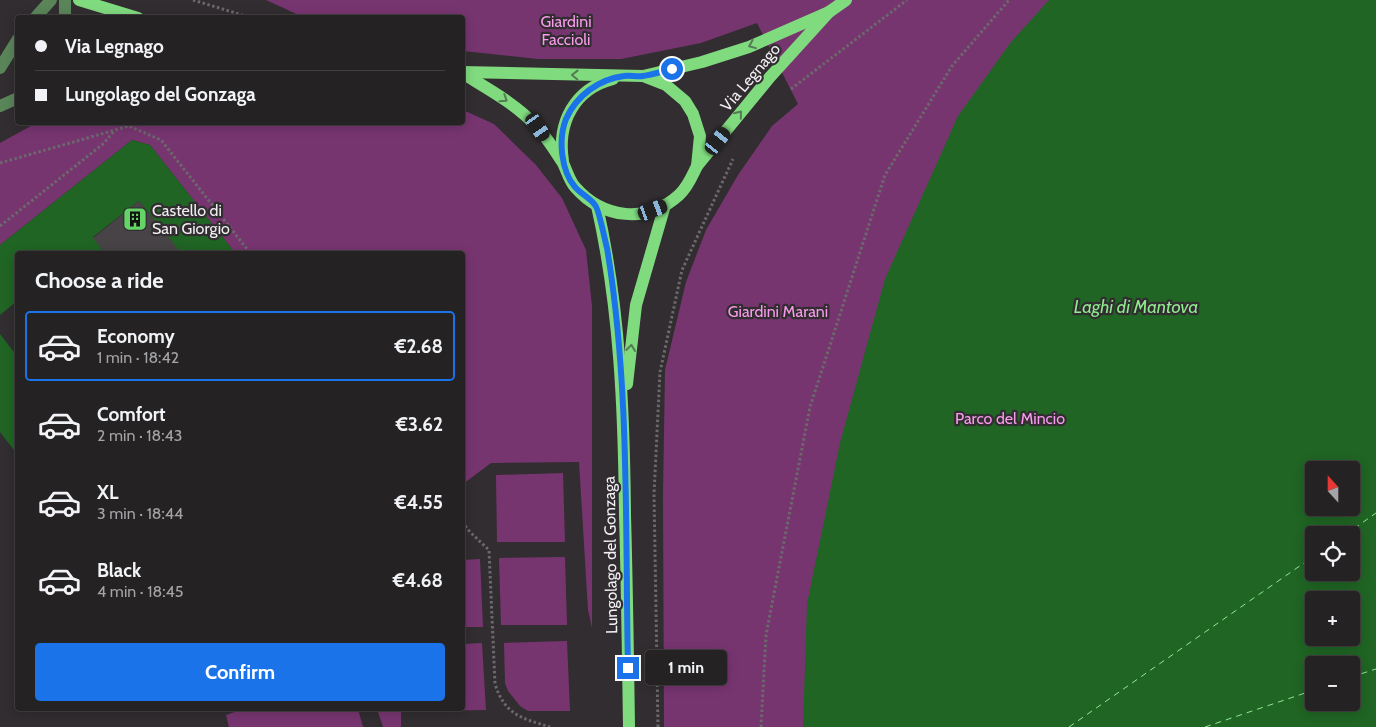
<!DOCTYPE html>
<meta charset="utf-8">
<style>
body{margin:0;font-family:Cabin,sans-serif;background:#312f31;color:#f1f3f6;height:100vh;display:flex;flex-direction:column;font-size:19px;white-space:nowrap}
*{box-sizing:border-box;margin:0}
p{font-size:16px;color:#a3a4a6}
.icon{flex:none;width:28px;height:28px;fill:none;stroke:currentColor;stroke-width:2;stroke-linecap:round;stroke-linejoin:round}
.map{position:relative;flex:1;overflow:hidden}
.panel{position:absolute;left:15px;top:251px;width:450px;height:460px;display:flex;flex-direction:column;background:#252224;border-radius:5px;box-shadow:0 2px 12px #0003,0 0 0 1px #423f41}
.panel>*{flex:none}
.top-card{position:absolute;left:15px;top:15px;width:450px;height:110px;border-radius:5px;box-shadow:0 2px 12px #0003,0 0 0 1px #423f41;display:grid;align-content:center;height:110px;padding:0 20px;background:#252224}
.needle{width:32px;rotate:339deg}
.buttons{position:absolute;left:1305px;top:461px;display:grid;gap:10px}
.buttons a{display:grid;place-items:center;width:55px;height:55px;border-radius:5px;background:#252224;box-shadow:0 2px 12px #0003,0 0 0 1px #423f41;font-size:25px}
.end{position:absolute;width:22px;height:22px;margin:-11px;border:6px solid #1a73e8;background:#fff;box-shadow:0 0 0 2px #fff}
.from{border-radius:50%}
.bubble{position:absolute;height:35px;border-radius:5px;background:#252224;box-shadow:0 2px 12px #0003,0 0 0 1px #423f41;font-size:16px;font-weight:700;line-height:35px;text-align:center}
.car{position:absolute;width:15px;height:30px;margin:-15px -8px;border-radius:6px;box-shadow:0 0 4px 1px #0007;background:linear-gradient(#222 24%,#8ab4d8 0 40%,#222 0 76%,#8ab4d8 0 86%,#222 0)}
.top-card b{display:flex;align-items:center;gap:18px;height:48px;font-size:19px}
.top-card b+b{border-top:1px solid #423f41}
.top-card i{width:12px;height:12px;background:#f1f3f6}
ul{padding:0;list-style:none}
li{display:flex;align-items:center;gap:15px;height:70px;margin:0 10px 8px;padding:0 10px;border:2px solid transparent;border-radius:5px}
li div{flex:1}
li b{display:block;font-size:19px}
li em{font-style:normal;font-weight:700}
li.selected{border-color:#1a73e8}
li>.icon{width:45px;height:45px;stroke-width:1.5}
h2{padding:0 20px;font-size:22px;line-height:60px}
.cta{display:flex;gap:10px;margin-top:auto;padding:10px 20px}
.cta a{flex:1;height:58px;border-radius:5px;background:#1a73e8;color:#fff;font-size:20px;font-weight:700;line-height:58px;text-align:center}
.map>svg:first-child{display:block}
.green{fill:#773570;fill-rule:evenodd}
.water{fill:#206524;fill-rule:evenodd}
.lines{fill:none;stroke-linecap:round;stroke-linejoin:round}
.ferry{stroke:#90ea90;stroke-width:1;stroke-dasharray:6 5;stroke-linecap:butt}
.building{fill:#474346}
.path{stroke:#6c696c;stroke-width:3;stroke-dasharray:2.5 2.5;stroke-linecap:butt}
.minor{stroke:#5a8559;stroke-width:12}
.major{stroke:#80db7f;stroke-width:12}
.oneway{stroke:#557b54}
.route{stroke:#1a73e8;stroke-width:6}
.labels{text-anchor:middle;stroke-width:4.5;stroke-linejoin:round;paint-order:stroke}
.park-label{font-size:16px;fill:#f89bec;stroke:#312d30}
.street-label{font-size:16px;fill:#f1eff1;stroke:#312d30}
.poi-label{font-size:16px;fill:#f1eff1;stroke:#312d30;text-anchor:start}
.water-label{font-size:18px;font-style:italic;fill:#90ea90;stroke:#312d30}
</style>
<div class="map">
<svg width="1376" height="727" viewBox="0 0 1376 727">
<rect width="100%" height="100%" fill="#312d30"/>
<g class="green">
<path d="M266,0H1376V727H664L663,495L665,370L686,282L706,230L738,175L772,126L798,104L757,23L701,43L621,59H538L463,51L462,18L303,17ZM1314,470H1351V508H1314ZM1314,535H1351V572H1314ZM1314,600H1351V638H1314ZM1314,665H1351V702H1314Z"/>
<polygon points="463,110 494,124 536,165 562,198 586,250 592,306 592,628 588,610 579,462 491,463 463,484 462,254 236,254 150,145 132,140 0,245 0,143 38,122 462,122"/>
<polygon points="563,473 565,542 497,542 496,475"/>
<polygon points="565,557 567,625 501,625 499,558"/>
<polygon points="480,559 483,627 463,627 463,560"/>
<polygon points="567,641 570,711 528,711 520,706 508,691 505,683 504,643"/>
<polygon points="482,643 486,710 418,711 418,709 462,709 463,644"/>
<polygon points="243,709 358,709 363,727 229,727 226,715"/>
<polygon points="377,709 401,709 401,727 383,727"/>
</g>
<g class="water">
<path d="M1049,0H1376V727H803L807,604L840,443L885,279L958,116L1011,42ZM1314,470H1351V508H1314ZM1314,535H1351V572H1314ZM1314,600H1351V638H1314ZM1314,665H1351V702H1314Z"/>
<polygon points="132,140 150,145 236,254 166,254 175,246 139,201 93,237 106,254 18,254 17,301 0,315 0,245"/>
<polygon points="0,334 17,356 17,454 0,432"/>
</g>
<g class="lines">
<g class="ferry">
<polyline points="1345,535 1376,513"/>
<polyline points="1351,677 1376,669"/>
<polyline points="1069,727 1314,556"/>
<polyline points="1205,727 1314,690"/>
</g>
</g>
<polygon class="building" points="139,201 182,254 106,254 93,238"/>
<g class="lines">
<g class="path">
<polyline points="193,0 252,18"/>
<polyline points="791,89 907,0"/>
<polyline points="0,163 129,126 161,140 251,254"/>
<polyline points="0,226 103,144 115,130"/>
<path d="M462,522L470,532L489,550L495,684C505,715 521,718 550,727"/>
<polyline points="658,727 654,494 660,372 682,270 733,159"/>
<polyline points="761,727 766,635 810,407 885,175 952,66 1009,0"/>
</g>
<g class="minor">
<polyline points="65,0 65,18"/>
<polyline points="35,18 51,0"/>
<polyline points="0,68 18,39"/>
<polyline points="0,106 18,98"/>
</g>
<g class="major">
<polyline points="79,0 138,18"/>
<polyline points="462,72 643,76 702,62 749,47 829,12 846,0"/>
<path d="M462,73C488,89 516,104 536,126C546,136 555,151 563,163C567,171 569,180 575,187C603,219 647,224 679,195C688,187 692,176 697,166L770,77L829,12"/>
<polyline points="643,76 666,85 685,101 693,114 700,136 697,166"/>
<path d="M563,161C557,123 574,89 613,79"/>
<path d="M597,206C620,307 624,411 625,515C627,585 628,656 629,727"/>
<polyline points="627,384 636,305 665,205"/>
</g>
</g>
<defs><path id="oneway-chevron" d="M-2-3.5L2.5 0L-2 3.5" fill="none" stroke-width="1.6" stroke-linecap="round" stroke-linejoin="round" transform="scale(1.25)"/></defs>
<g class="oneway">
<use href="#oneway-chevron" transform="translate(752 45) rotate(158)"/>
<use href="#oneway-chevron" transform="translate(575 75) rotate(-179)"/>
<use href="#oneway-chevron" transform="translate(504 99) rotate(33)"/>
<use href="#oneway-chevron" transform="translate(739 114) rotate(-51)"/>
<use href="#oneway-chevron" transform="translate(631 348) rotate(-84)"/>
</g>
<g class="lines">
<path class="route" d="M628,668C625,530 630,385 607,248C605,241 599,209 595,205C590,198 581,194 575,187C561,171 558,139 566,119C576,96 599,79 624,76C630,75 637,77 643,76C653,75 663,71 672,69"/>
</g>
<defs>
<g id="building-square" transform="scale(1.25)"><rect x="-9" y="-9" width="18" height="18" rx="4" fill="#65d467" stroke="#312d30"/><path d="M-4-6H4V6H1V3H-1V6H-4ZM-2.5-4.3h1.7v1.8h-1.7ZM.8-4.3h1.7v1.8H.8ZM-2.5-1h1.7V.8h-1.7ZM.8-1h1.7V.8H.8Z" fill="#111"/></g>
</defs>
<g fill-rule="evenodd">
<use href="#building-square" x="135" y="219"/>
</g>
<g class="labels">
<g class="park-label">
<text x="566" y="27">Giardini<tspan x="566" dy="18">Faccioli</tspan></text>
<text x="778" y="317">Giardini Marani</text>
<text x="1010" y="424">Parco del Mincio</text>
</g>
<g class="street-label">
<text transform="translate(750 77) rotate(-50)" y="6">Via Legnago</text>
<text transform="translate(610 555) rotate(-91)" y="6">Lungolago del Gonzaga</text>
</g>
<g class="poi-label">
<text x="152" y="216">Castello di<tspan x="152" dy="18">San Giorgio</tspan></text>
</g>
<g class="water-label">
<text x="1136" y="313">Laghi di Mantova</text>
</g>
</g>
</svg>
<div class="buttons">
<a><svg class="needle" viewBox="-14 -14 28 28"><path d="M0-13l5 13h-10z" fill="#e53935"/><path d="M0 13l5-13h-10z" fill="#a3a4a6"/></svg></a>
<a><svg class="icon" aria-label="locate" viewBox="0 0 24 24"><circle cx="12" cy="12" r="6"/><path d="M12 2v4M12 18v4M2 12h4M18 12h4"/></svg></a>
<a>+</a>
<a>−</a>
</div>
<i class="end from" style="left:672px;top:69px"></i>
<i class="end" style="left:628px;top:668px"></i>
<div class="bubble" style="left:645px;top:650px;width:82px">1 min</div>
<i class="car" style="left:538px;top:127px;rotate:145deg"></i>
<i class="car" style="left:718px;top:141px;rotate:39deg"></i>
<i class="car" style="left:653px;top:210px;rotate:70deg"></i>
<div class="top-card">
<b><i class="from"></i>Via Legnago</b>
<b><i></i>Lungolago del Gonzaga</b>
</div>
<section class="panel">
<h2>Choose a ride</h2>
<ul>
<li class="selected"><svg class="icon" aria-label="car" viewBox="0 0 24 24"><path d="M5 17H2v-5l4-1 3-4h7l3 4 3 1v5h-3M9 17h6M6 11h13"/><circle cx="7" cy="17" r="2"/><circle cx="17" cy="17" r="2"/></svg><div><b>Economy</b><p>1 min · 18:42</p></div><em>€2.68</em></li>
<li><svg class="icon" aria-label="car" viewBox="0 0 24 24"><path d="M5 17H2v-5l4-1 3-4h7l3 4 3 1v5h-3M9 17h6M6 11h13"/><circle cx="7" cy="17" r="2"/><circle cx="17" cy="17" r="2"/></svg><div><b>Comfort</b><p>2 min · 18:43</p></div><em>€3.62</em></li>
<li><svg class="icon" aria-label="car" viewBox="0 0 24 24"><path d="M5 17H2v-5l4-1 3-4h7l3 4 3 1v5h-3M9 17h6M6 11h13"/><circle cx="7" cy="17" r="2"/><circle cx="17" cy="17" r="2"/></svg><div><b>XL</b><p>3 min · 18:44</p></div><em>€4.55</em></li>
<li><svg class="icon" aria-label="car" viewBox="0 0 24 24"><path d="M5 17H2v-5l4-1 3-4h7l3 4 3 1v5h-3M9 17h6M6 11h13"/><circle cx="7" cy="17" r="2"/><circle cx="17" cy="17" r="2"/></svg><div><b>Black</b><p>4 min · 18:45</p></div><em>€4.68</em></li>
</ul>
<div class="cta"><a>Confirm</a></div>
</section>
</div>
